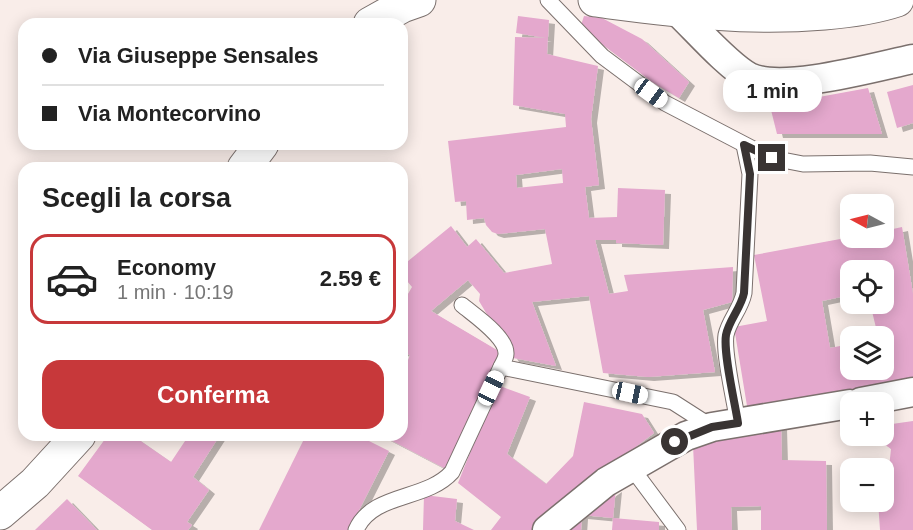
<!DOCTYPE html>
<html lang="it">
<meta charset="utf-8">
<style>
body{margin:0;font-family:Helvetica,sans-serif;background:#f6f6f6;color:#222;height:100vh;display:flex;flex-direction:column;font-size:22px;white-space:nowrap}
*{box-sizing:border-box;margin:0}
p{font-size:20px;color:#767676}
.icon{flex:none;width:33px;height:33px;fill:none;stroke:currentColor;stroke-width:2;stroke-linecap:round;stroke-linejoin:round}
.map{position:relative;flex:1;overflow:hidden}
.drawer{position:absolute;left:18px;top:162px;width:390px;height:279px;display:flex;flex-direction:column;background:#fff;border-radius:18px;box-shadow:0 3px 15px #0003}
.drawer>*{flex:none}
.top-card{position:absolute;left:18px;top:18px;width:390px;height:132px;border-radius:18px;box-shadow:0 3px 15px #0003;display:grid;align-content:center;height:132px;padding:0 24px;background:#fff}
.needle{width:39px;rotate:277deg}
.fabs{position:absolute;left:840px;top:194px;display:grid;gap:12px}
.fabs a{display:grid;place-items:center;width:54px;height:54px;border-radius:12px;background:#fff;box-shadow:0 3px 15px #0003;font-size:30px}
.end{position:absolute;width:27px;height:27px;margin:-14px;border:8px solid #393433;background:#fff;box-shadow:0 0 0 3px #fff}
.from{border-radius:50%}
.bubble{position:absolute;height:42px;border-radius:18px;background:#fff;box-shadow:0 3px 15px #0003;font-size:20px;font-weight:700;line-height:42px;text-align:center}
.car{position:absolute;width:18px;height:36px;margin:-18px -9px;border-radius:8px;box-shadow:0 0 4px 2px #0007;background:linear-gradient(#fff 24%,#345 0 40%,#fff 0 76%,#345 0 86%,#fff 0)}
.top-card b{display:flex;align-items:center;gap:21px;height:57px;font-size:22px}
.top-card b+b{border-top:2px solid #e0e0e0}
.top-card i{width:15px;height:15px;background:#222}
ul{padding:0;list-style:none}
li{display:flex;align-items:center;gap:18px;height:90px;margin:0 12px 9px;padding:0 12px;border:3px solid transparent;border-radius:18px}
li div{flex:1}
li b{display:block;font-size:22px}
li em{font-style:normal;font-weight:700}
li.active{border-color:#c7383a}
li>.icon{width:54px;height:54px;stroke-width:1.5}
h2{padding:0 24px;font-size:27px;line-height:72px}
.action{display:flex;gap:12px;margin-top:auto;padding:12px 24px}
.action a{flex:1;height:69px;border-radius:18px;background:#c7383a;color:#fff;font-size:24px;font-weight:700;line-height:69px;text-align:center}
.map>svg:first-child{display:block}
.building{fill:#e4a8cd;fill-rule:evenodd;filter:url(#shadow)}
.lines{fill:none;stroke-linecap:round;stroke-linejoin:round}
.lane-casing{stroke:#7b706d;stroke-width:17}
.street-casing{stroke:#7b706d;stroke-width:31}
.secondary-casing{stroke:#7b706d;stroke-width:35}
.lane{stroke:#fff;stroke-width:15}
.street{stroke:#fff;stroke-width:28}
.secondary{stroke:#fff;stroke-width:33}
.route{stroke:#393433;stroke-width:8}
</style>
<div class="map">
<svg width="913" height="530" viewBox="0 0 913 530">
<defs>
<filter id="shadow"><feDropShadow dx="6" dy="4" stdDeviation="0" flood-color="#0004"/></filter>
</defs>
<rect width="100%" height="100%" fill="#f9ede9"/>
<g class="building">
<path d="M518,16L549,20L547,54L598,66L591,119L599,185L585,187L589,218L617,217L618,188L665,190L663,245L616,243V240H595L609,294L628,291L624,275L733,267L732,302L703,310L715,372L648,377L603,373L589,296L532,302L556,366L513,358L479,301L480,294L468,280L431,311L502,353L448,470L381,435H402V392L406,383L402,381V375L410,355L402,352V304L412,287L402,275V266L451,226L467,247L476,239L504,273L552,264L545,229L498,234L492,232L486,225L484,218L467,220L466,201L455,202L448,141L566,127L565,114L513,105L515,37L546,38L516,33ZM562,169L563,183L517,188L516,175Z"/>
<polygon points="584,16 602,18 642,39 689,82 679,98 652,82 591,36 581,25"/>
<polygon points="913,85 913,123 897,128 887,92"/>
<polygon points="868,88 882,134 777,134 770,106"/>
<path d="M902,227L913,294V385L748,412L734,327L767,321L754,255L851,237H884V231ZM850,270H884V303H870L878,336H884V369H850V344L830,348L822,301L850,295Z"/>
<polygon points="497,385 530,397 507,454 546,484 573,456 584,402 642,414 654,433 612,465 543,530 491,530 501,517 458,483"/>
<polygon points="913,421 913,530 880,530 878,501 884,501 884,486 887,486 891,449 884,444 884,433 892,432 892,424"/>
<polygon points="781,425 782,460 826,461 827,530 761,530 761,506 731,507 732,530 697,530 693,445"/>
<polygon points="108,435 132,435 171,462 189,435 220,435 193,477 209,490 187,522 192,525 188,530 152,530 78,476"/>
<polygon points="306,435 357,435 389,451 349,530 259,530"/>
<polygon points="616,488 613,518 582,515 581,530 556,530"/>
<polygon points="424,495 457,499 455,521 474,530 423,530"/>
<polygon points="67,499 97,530 35,530"/>
<polygon points="613,518 659,522 659,530 612,530"/>
</g>
<g class="lines">
<g class="lane-casing">
<g id="lane">
<polyline points="548,0 602,56 665,103 757,151 772,158 803,164 870,163 913,167"/>
<path d="M462,305C474,315 507,337 506,354C506,358 503,363 501,367L673,402L712,427"/>
<path d="M738,423C735,403 723,353 726,335C729,320 741,309 744,293L750,174L744,145"/>
<polyline points="631,467 678,530"/>
<path d="M356,530C373,492 426,501 452,472L501,367"/>
</g>
</g>
<g class="street-casing">
<g id="street">
<path d="M677,11C696,29 728,66 749,77C783,93 875,67 913,59"/>
<polyline points="861,402 913,392"/>
<polyline points="547,530 606,482 686,436 712,427 850,404"/>
</g>
</g>
<g class="secondary-casing">
<g id="secondary">
<path d="M595,0C674,10 744,20 824,13C849,11 873,8 897,0"/>
<polyline points="370,24 402,6 419,0"/>
<polyline points="244,168 262,144"/>
<polyline points="0,513 35,483 79,435"/>
</g>
</g>
<use href="#lane" class="lane"/>
<use href="#street" class="street"/>
<use href="#secondary" class="secondary"/>
</g>
<g class="lines">
<path class="route" d="M675,442L712,427L738,423C735,403 723,353 726,335C729,320 741,308 744,293L750,174L744,145L772,158"/>
</g>
</svg>
<div class="fabs">
<a><svg class="needle" viewBox="-14 -14 28 28"><path d="M0-13l5 13h-10z" fill="#e53935"/><path d="M0 13l5-13h-10z" fill="#767676"/></svg></a>
<a><svg class="icon" aria-label="locate" viewBox="0 0 24 24"><circle cx="12" cy="12" r="6"/><path d="M12 2v4M12 18v4M2 12h4M18 12h4"/></svg></a>
<a><svg class="icon" aria-label="layers" viewBox="0 0 24 24"><path d="M12 4l9 5-9 5-9-5zM3 14l9 5 9-5"/></svg></a>
<a>+</a>
<a>−</a>
</div>
<i class="end from" style="left:675px;top:442px"></i>
<i class="end" style="left:772px;top:158px"></i>
<div class="bubble" style="left:723px;top:70px;width:99px">1 min</div>
<i class="car" style="left:651px;top:93px;rotate:126deg"></i>
<i class="car" style="left:491px;top:388px;rotate:25deg"></i>
<i class="car" style="left:630px;top:393px;rotate:102deg"></i>
<div class="top-card">
<b><i class="from"></i>Via Giuseppe Sensales</b>
<b><i></i>Via Montecorvino</b>
</div>
<section class="drawer">
<h2>Scegli la corsa</h2>
<ul>
<li class="active"><svg class="icon" aria-label="car" viewBox="0 0 24 24"><path d="M5 17H2v-5l4-1 3-4h7l3 4 3 1v5h-3M9 17h6M6 11h13"/><circle cx="7" cy="17" r="2"/><circle cx="17" cy="17" r="2"/></svg><div><b>Economy</b><p>1 min · 10:19</p></div><em>2.59 €</em></li>
</ul>
<div class="action"><a>Conferma</a></div>
</section>
</div>
